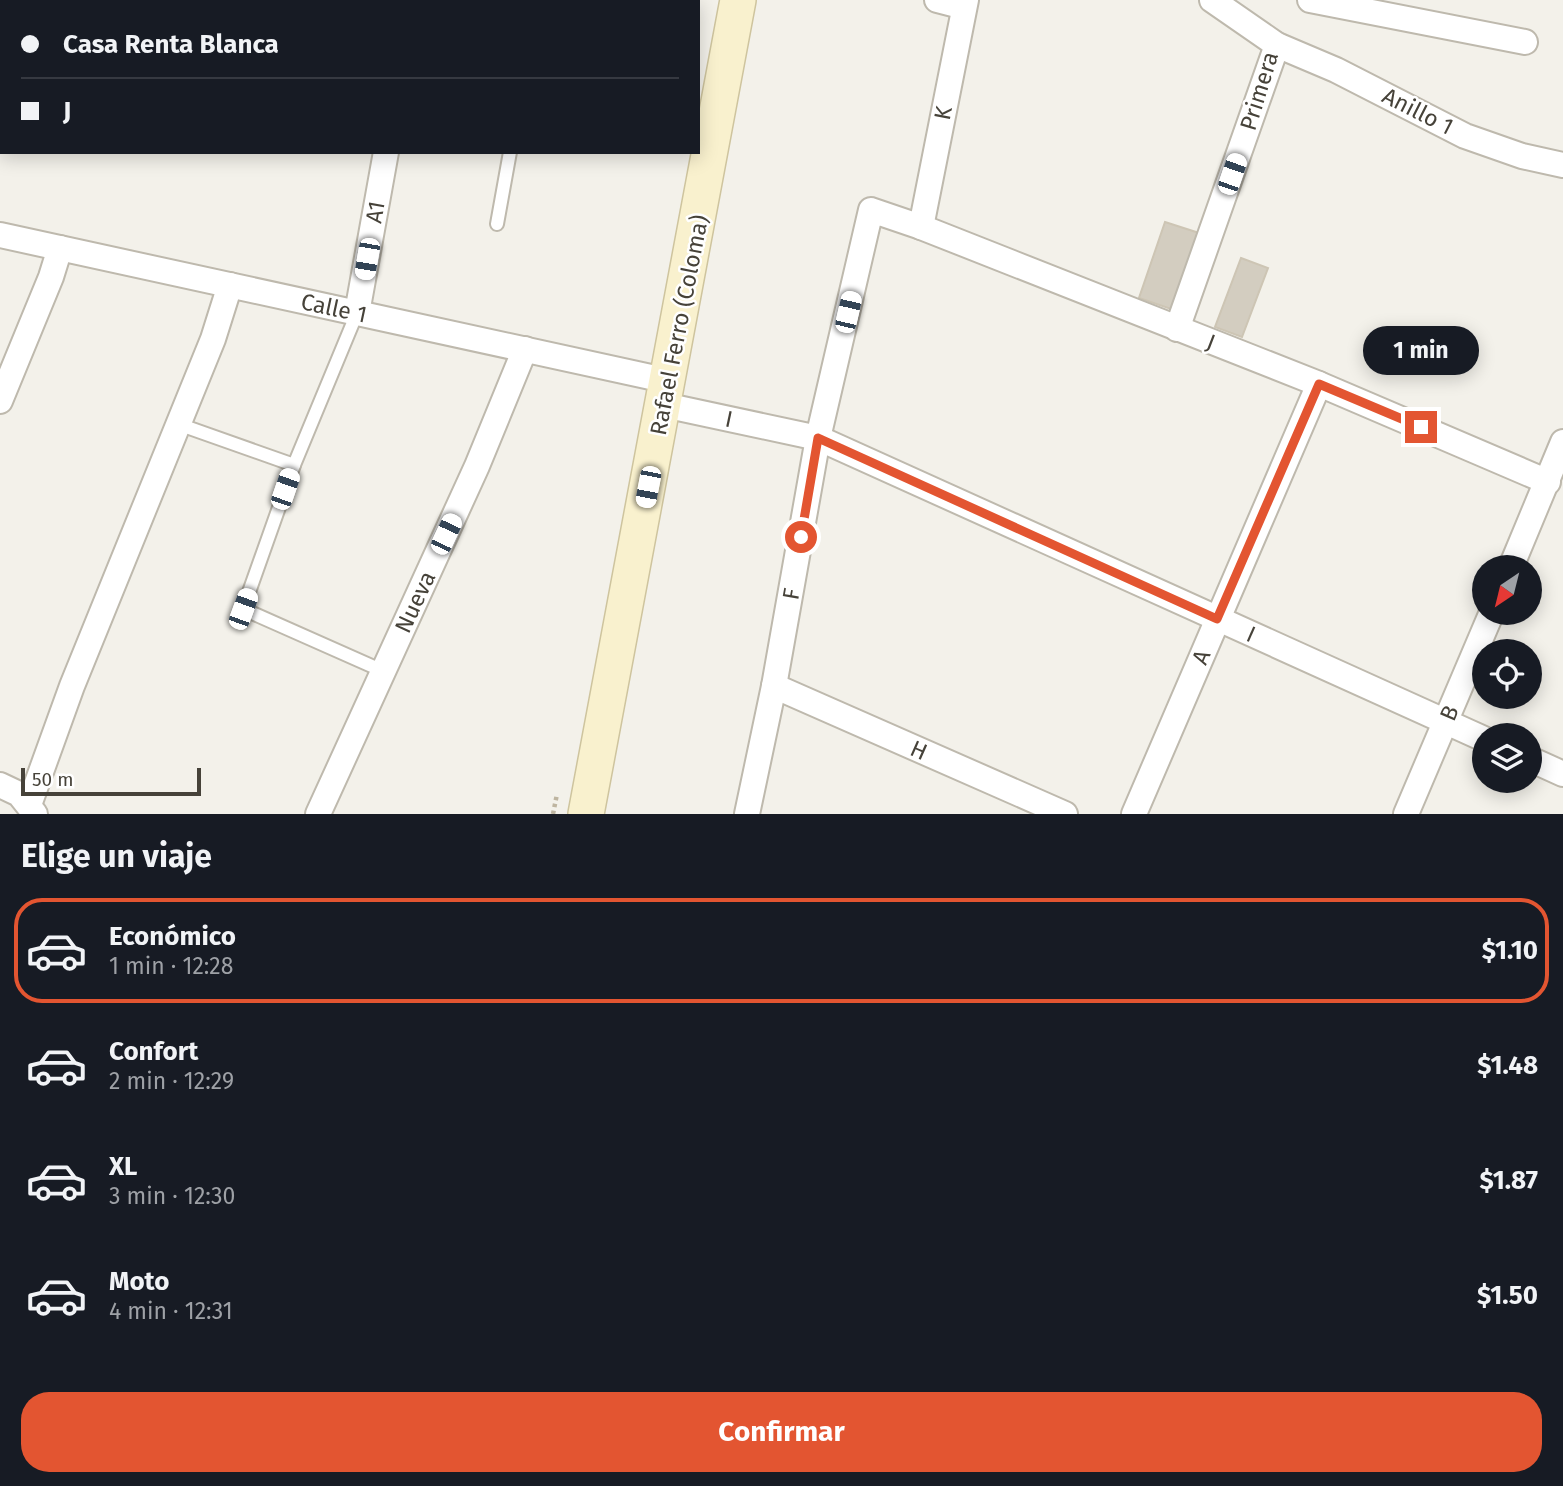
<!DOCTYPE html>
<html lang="es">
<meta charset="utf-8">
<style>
body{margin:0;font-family:"Fira Sans",sans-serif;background:#20242c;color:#f1f3f6;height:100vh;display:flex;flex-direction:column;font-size:26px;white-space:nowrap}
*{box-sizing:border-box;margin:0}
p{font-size:23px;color:#9ea1a6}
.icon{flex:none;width:38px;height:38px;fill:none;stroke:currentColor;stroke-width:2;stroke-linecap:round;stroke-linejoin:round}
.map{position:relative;height:814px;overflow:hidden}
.sheet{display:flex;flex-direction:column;background:#171b24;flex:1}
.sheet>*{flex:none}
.guide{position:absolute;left:0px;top:0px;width:700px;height:154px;box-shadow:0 4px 18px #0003;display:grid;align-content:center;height:154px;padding:0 21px;background:#171b24}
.needle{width:46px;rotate:215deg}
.buttons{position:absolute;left:1472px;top:555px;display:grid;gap:14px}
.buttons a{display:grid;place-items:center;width:70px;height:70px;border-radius:50%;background:#171b24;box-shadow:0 4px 18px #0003;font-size:35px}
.scale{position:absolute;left:21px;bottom:18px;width:180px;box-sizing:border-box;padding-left:7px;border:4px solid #464239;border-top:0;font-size:19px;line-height:24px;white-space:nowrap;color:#464239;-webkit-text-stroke:5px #fff;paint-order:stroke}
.end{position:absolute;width:32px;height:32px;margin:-16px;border:9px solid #e35531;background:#fff;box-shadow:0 0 0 4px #fff}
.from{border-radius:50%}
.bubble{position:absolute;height:49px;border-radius:24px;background:#171b24;box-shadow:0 4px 18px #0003;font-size:23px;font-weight:700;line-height:49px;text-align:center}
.car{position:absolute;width:21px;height:42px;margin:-21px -10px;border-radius:9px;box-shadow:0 0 5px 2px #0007;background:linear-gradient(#fff 24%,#345 0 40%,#fff 0 76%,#345 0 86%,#fff 0)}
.guide b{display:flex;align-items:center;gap:24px;height:66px;font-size:26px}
.guide b+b{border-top:2px solid #363941}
.guide i{width:18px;height:18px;background:#f1f3f6}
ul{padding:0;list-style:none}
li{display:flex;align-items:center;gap:21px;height:105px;margin:0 14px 10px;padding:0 7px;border:4px solid transparent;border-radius:28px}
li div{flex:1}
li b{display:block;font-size:26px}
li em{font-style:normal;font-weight:700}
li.current{border-color:#e35531}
li>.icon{width:63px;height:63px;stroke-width:1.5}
h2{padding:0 21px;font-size:32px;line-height:84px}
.button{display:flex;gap:14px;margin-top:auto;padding:14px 21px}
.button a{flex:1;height:80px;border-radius:28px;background:#e35531;color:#fff;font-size:28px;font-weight:700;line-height:80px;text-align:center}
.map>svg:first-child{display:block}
.building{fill:#d3cdc0;stroke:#cdc5b4;stroke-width:2}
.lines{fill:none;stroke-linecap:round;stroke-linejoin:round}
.service-casing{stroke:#beb9ad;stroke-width:16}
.minor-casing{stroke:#beb9ad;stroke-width:28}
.secondary-casing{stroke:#cec49e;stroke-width:38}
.path{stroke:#beb5a0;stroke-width:4.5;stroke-dasharray:3.5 3.5;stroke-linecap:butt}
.service{stroke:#fff;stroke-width:12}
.minor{stroke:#fff;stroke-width:24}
.secondary{stroke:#f9f1ce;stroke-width:35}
.route{stroke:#e35531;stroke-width:9}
.labels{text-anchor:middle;stroke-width:5;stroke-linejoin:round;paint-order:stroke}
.street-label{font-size:23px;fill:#464239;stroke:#fff}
</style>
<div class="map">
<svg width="1563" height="814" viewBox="0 0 1563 814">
<rect width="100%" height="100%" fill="#f3f1ea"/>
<g class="building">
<polygon points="1165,222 1199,233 1174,310 1139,298"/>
<polygon points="1241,258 1268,268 1242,337 1215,327"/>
</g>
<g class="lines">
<g class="service-casing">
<g id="service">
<polyline points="497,224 510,152"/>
<polyline points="357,313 294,465 243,609 383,671"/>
<polyline points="178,424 294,465"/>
</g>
</g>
<g class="minor-casing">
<g id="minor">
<polyline points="106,0 114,2"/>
<polyline points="937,0 964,7"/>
<polyline points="1212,0 1277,45 1336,70 1465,136 1522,156 1563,165"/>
<polyline points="1310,0 1525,42"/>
<polyline points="921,227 966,0"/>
<polyline points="0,235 669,381"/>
<polyline points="357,313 386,152"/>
<polyline points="1177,329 1277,45"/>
<polyline points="0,401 51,277 60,248"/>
<polyline points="664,405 818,438 1484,739"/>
<polyline points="1511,567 1563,442"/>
<polyline points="774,686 1065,814"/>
<polyline points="1530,759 1563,774"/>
<polyline points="0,785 19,794 35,814"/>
<polyline points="29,805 72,686 213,339 230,285"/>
<polyline points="318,814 477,466 525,349"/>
<polyline points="747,814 774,686 818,438 871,210 921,227 1319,384 1548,482"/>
<polyline points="1134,814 1319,384"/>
<polyline points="1406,814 1492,612"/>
</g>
</g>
<g class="secondary-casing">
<polyline id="secondary" points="586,814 738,0"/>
</g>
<polyline class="path" points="553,814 557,794"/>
<use href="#service" class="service"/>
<use href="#minor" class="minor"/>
<use href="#secondary" class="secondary"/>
</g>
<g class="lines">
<polyline class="route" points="801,537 818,438 1217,619 1319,384 1421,427"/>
</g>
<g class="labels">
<g class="street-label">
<text transform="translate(1259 91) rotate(-73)" y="8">Primera</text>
<text transform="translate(1418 111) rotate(27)" y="8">Anillo 1</text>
<text transform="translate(943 113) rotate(-79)" y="8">K</text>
<text transform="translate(375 212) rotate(-80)" y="8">A1</text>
<text transform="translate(334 308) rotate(12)" y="8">Calle 1</text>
<text transform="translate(679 325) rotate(-79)" y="8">Rafael Ferro (Coloma)</text>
<text transform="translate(1211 342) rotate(21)" y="8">J</text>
<text transform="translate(729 419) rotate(12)" y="8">I</text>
<text transform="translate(791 594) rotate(-80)" y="8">F</text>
<text transform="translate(415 602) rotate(-65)" y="8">Nueva</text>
<text transform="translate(1251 634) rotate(24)" y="8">I</text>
<text transform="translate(1201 657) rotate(-67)" y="8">A</text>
<text transform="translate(1449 713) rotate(-67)" y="8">B</text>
<text transform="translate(919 750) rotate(24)" y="8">H</text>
</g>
</g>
</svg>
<div class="buttons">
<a><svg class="needle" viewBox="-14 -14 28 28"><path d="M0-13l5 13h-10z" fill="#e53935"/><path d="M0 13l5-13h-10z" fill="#9ea1a6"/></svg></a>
<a><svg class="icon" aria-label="locate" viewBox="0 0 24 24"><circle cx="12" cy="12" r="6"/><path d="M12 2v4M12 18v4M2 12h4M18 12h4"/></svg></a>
<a><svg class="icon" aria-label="layers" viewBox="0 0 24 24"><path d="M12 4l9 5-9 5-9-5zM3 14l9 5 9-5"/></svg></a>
</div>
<div class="scale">50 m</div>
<i class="end from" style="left:801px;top:537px"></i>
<i class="end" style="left:1421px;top:427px"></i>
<div class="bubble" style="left:1363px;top:326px;width:116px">1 min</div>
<i class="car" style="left:1232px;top:174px;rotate:19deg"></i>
<i class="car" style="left:367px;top:259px;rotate:190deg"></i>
<i class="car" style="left:848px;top:312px;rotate:13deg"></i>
<i class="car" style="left:648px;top:487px;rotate:191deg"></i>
<i class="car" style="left:285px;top:489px;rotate:19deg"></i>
<i class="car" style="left:446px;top:534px;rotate:25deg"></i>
<i class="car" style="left:243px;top:609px;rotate:20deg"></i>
<div class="guide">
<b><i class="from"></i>Casa Renta Blanca</b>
<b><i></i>J</b>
</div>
</div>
<section class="sheet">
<h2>Elige un viaje</h2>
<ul>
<li class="current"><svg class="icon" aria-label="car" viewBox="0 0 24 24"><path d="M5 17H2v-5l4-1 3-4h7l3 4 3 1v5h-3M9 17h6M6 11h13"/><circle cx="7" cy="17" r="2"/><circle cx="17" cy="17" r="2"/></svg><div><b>Económico</b><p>1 min · 12:28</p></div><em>$1.10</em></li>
<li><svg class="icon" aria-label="car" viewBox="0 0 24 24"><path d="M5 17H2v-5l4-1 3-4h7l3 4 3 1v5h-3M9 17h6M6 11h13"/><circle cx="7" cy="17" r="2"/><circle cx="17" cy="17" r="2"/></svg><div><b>Confort</b><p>2 min · 12:29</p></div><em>$1.48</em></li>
<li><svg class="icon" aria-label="car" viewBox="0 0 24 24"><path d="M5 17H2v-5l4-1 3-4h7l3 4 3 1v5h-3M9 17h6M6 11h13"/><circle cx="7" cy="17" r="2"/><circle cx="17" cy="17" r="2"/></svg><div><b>XL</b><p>3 min · 12:30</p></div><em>$1.87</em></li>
<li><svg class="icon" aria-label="car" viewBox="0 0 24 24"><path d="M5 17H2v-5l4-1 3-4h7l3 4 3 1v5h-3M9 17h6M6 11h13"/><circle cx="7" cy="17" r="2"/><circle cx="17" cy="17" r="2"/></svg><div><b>Moto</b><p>4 min · 12:31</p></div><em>$1.50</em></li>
</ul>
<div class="button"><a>Confirmar</a></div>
</section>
